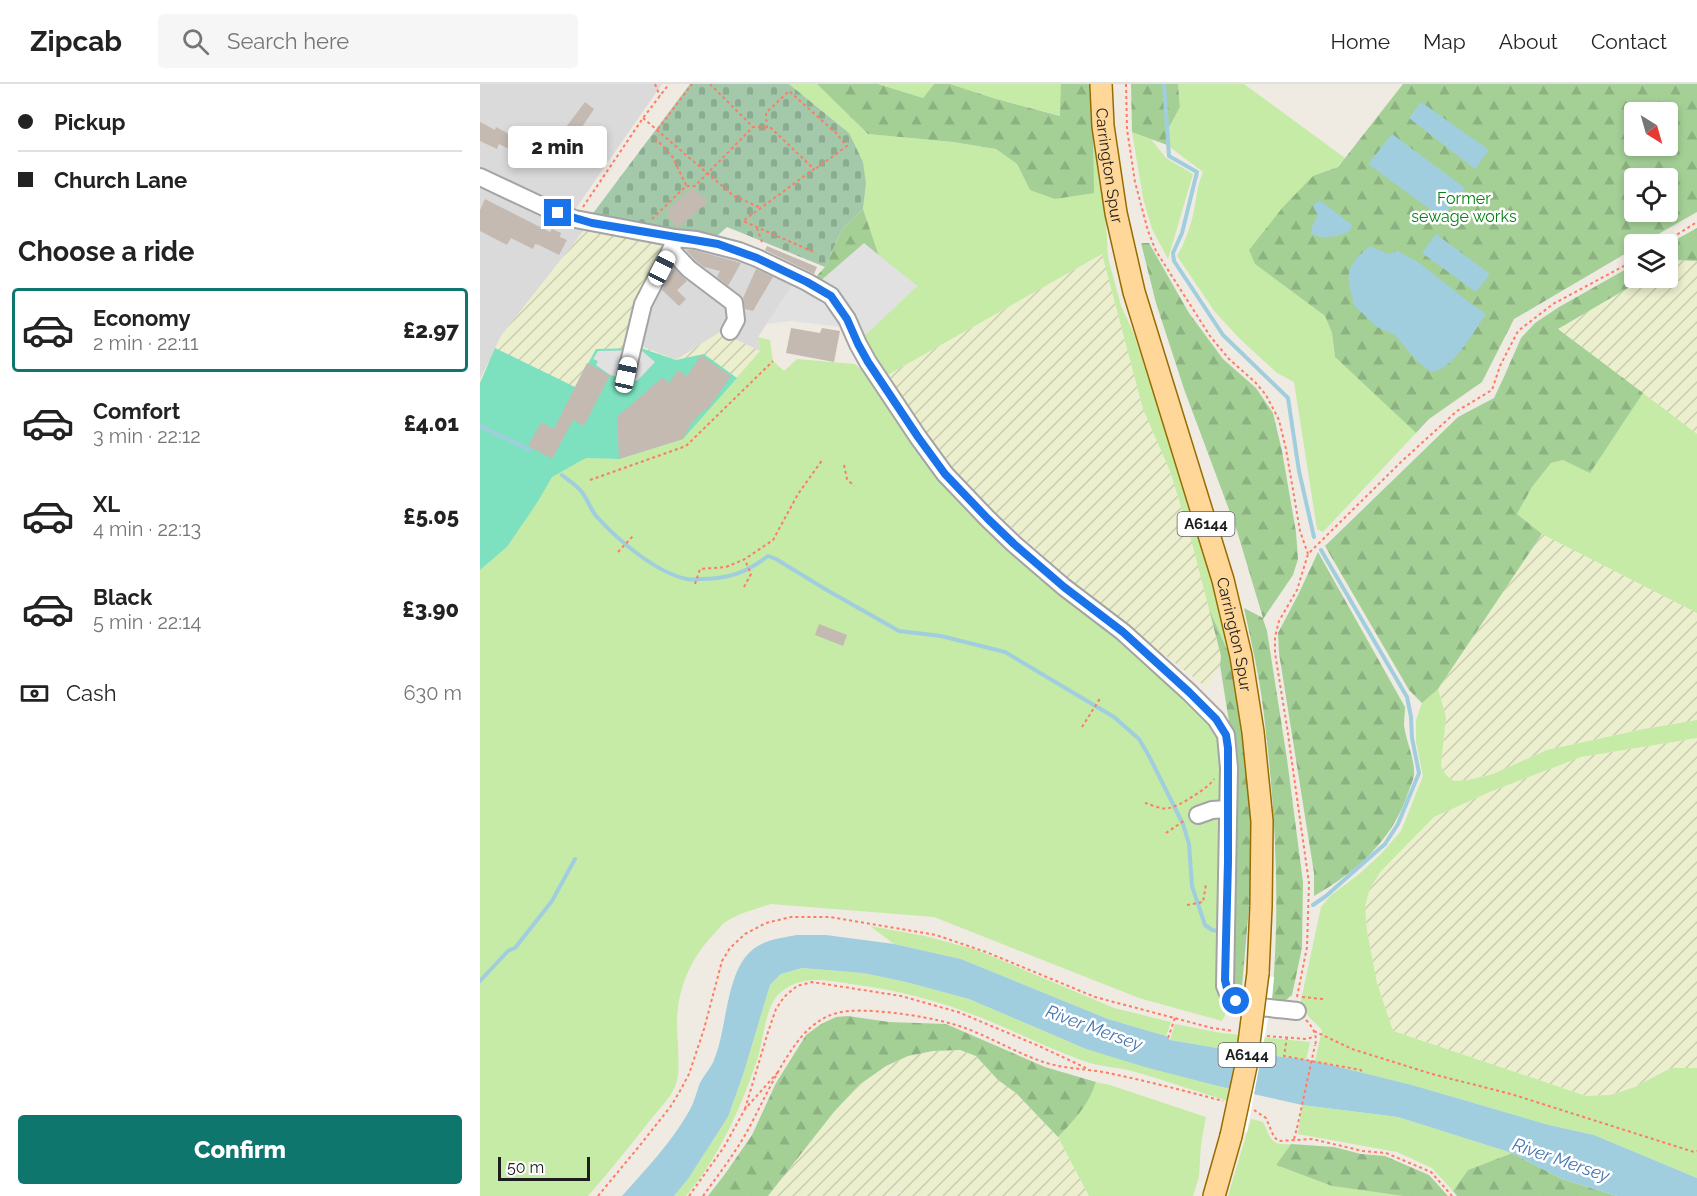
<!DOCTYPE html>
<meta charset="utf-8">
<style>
body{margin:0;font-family:Raleway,sans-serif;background:#f6f6f6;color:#222;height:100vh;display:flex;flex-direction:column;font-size:22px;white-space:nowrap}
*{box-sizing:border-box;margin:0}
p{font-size:20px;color:#767676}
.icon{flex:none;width:33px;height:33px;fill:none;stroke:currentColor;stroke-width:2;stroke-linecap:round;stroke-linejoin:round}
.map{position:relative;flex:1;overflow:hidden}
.drawer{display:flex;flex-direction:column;background:#fff;width:480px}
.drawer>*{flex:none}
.hud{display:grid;align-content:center;height:132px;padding:0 18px;background:#fff}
.needle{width:39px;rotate:143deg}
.buttons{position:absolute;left:1144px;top:18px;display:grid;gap:12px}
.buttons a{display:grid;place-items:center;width:54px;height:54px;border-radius:6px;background:#fff;box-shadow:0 3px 9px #0003;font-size:30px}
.scale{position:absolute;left:18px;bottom:15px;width:92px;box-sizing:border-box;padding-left:6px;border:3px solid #1d1d1d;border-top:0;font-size:16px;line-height:21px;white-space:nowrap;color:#1d1d1d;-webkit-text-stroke:4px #fff;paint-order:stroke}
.end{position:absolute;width:27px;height:27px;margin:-14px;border:8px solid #1a73e8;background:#fff;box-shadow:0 0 0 3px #fff}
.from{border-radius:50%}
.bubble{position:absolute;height:42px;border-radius:6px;background:#fff;box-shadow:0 3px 9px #0003;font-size:20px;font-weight:800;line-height:42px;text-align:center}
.car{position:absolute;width:18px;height:36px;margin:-18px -9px;border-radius:8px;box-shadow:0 0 4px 2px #0007;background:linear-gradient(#fff 24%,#345 0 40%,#fff 0 76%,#345 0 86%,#fff 0)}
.hud b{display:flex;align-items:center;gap:21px;height:57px;font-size:22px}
.hud b+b{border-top:2px solid #e0e0e0}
.hud i{width:15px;height:15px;background:#222}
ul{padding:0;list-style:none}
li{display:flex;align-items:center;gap:18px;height:84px;margin:0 12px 9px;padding:0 6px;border:3px solid transparent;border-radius:6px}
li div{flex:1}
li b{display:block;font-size:22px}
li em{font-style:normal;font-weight:800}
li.on{border-color:#0f766e}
li>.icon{width:54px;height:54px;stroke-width:1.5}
h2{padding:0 18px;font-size:27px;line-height:72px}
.pay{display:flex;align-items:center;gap:15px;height:66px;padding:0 18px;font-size:22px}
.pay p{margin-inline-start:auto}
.button{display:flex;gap:12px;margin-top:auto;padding:12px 18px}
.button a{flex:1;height:69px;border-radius:6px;background:#0f766e;color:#fff;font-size:24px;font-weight:800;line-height:69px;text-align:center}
header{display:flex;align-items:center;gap:36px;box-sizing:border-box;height:84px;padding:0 30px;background:#fff;border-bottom:2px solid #e0e0e0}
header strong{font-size:28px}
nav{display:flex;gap:33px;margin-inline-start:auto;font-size:21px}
.search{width:420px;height:54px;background:#f6f6f6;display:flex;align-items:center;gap:15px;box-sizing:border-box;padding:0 21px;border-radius:6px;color:#767676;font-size:22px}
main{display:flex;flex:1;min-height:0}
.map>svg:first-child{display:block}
.residential{fill:#dbdada}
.farmland{fill:url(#farmland-furrows)}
.grass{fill:#c5eba6}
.forest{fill:url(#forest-firs);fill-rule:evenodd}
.cemetery{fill:url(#cemetery-stones)}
.pitch{fill:#7de1bf}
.parking{fill:#e1e1e1}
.water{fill:#a1cede}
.pier{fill:#fff}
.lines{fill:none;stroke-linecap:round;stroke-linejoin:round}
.stream{stroke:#a1cede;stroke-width:4}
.building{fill:#c4bab2}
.minor-casing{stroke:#a4a4a4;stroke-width:20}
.major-casing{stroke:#976c00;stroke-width:24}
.path{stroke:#ff7b64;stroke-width:2;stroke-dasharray:3 3;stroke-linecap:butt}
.minor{stroke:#fff;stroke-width:16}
.major{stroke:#ffd798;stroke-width:21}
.major-bridge-casing{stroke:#976c00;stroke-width:24;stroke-linecap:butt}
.path-bridge{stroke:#ff7b64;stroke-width:2;stroke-dasharray:3 3;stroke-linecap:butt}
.major-bridge{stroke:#ffd798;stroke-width:21}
.route{stroke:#1a73e8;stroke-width:8}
.labels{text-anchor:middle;stroke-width:5;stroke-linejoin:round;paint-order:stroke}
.shield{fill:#fff;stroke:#616161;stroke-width:1.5}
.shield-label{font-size:15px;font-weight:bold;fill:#1d1d1d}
.street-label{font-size:16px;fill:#1d1d1d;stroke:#fff}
.park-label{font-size:16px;fill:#077f17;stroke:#fff}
.water-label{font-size:18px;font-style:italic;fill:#4676b0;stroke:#fff}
</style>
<header>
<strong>Zipcab</strong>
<div class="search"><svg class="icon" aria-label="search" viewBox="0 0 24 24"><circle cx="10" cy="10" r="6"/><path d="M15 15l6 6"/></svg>Search here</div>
<nav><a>Home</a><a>Map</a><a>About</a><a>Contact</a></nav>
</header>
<main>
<section class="drawer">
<div class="hud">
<b><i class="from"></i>Pickup</b>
<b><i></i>Church Lane</b>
</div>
<h2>Choose a ride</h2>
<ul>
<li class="on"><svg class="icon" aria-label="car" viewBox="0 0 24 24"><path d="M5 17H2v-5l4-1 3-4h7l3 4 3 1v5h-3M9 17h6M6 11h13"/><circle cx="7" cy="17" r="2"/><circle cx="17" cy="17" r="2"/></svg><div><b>Economy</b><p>2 min · 22:11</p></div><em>£2.97</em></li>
<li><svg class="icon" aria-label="car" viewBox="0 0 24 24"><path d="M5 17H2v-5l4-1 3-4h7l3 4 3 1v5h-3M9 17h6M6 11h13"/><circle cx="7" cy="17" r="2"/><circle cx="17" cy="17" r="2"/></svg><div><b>Comfort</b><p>3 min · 22:12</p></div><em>£4.01</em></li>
<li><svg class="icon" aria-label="car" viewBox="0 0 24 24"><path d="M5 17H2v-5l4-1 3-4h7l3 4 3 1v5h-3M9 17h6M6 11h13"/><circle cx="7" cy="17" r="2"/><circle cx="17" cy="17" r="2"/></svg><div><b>XL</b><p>4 min · 22:13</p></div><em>£5.05</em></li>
<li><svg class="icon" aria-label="car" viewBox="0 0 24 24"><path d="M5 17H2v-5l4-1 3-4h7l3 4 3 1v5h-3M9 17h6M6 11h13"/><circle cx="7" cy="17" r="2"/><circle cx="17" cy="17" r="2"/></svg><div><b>Black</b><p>5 min · 22:14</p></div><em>£3.90</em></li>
</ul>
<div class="pay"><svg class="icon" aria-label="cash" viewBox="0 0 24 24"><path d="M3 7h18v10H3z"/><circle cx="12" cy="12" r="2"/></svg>Cash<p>630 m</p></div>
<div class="button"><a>Confirm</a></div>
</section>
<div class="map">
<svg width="1217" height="1112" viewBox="0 0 1217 1112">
<defs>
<pattern id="farmland-furrows" width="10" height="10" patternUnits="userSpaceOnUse" patternTransform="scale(1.5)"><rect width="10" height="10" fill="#ebefcd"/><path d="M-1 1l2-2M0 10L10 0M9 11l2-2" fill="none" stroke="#c9ccb0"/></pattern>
<pattern id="forest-firs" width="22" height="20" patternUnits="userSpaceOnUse" patternTransform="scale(1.5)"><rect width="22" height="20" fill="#a4d096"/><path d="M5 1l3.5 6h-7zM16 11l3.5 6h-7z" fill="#8db281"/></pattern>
<pattern id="cemetery-stones" width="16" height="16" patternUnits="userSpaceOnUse" patternTransform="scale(1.5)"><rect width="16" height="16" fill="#a3c9aa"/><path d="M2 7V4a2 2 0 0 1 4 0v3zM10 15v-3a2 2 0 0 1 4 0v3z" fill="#8cac92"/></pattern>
</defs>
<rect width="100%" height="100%" fill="#efebe3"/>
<g class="residential">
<polygon points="0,0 182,0 94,127 0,88"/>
<polygon points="0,98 105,145 21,252 0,299"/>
<polygon points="188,161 274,179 298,194 314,199 278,253 280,267 240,248 196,276 163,263 165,224"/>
</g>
<g class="farmland">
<polygon points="105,145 188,160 165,224 163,263 196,276 240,248 280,267 203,355 0,486 0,295 21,252"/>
<polygon points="622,170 663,325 690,387 711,455 741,572 740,581 727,604 589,495 499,414 465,378 404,293"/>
<polygon points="1195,176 1217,177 1217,350 1077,245 1165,194 1188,194 1188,180"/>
<polygon points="1062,450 1217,529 1217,636 1164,645 1067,666 1013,690 988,696 974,697 966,691 961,682 966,633 958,605"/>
<polygon points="1217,654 1217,984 1191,984 1155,1003 1130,1011 1106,1012 913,947 897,899 887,847 885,822 890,804 901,787 954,733 1012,707 1101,673"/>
<polygon points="480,966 496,972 518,996 536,1009 578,1053 609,1112 414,1112 421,1109 420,1107 408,1112 288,1112 353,1029 379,1001 406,982 428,972 453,967"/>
</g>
<g class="grass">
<polygon points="309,0 337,0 388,50 473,58 516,65 537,80 550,106 612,19 616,61 626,139 628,173 641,222 654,250 738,508 753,579 729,525 711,455 690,387 663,325 622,170 404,293 381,255 437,202 399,172 383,125 386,101 369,49"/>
<polygon points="398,0 454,0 443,14"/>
<polygon points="470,0 581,0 581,32 513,14"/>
<path d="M698,0H764L865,74L857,83L833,93L803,123L775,180L845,232L852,249L855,273L936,349L843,448L837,445L814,298L797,289L760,255L735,228L697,172C705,158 711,142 714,126C717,112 717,102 723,88L687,61L686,49L700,23Z"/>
<polygon points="652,48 671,55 686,74 713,90 688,175 672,145 663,114"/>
<path d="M278,253L290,256L293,277L304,287L317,275L375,280L390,293L466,394L707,611L742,656V916L746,929L742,937L659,914L454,833L291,820C276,825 258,829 244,839C240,842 236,848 232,852C209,877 197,907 197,940C197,956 201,986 196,1000C192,1012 180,1024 172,1034C151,1060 130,1087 108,1112H0V486L27,463L57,419L71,393L106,374L139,375L203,355L280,267Z"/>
<polygon points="1163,309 1217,350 1217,529 1062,450 1037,430 1052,403 1071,379 1083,376 1110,388"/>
<polygon points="958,605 966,633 961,682 966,691 974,697 988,696 1013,690 1067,666 1164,645 1217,636 1217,654 1101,673 1012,707 954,733 901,787 890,804 885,822 887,847 897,899 913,947 1106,1012 1130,1011 1155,1003 1191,984 1217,984 1217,1094 1114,1051 1069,1041 932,1001 835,977 842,946 830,934 820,921 841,823 850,812 878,791 900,771 921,747 943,692 936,658 936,636 942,619"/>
<polygon points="390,842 445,852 497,866 634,924 691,938 686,952 628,935 481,875 414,860"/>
<path d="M322,884L383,889L426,898L489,915L606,965L734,1001L751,1004L747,1017C715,1007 684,996 652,987C637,983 622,983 607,978C574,967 539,949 507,936C463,918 418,906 371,900C344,896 319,890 298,911C285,924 283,959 277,976C261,1024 239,1073 206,1112H194L208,1095L248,1033L263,991L290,901L301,890Z"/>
<polygon points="695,940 741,949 830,958 826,976 743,965 690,956"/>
<path d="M616,998L630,1001L726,1033L721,1060L719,1093L713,1112H609L578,1053C595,1035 607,1022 616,998Z"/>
<polygon points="822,1021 918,1033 1032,1069 988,1086 973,1107 952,1084 917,1068 818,1050"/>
<path d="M771,1035L783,1038C791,1054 790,1062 811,1060L796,1081L852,1102L923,1112H748Z"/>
</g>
<g class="forest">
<polygon points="337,0 398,0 443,14 454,0 470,0 513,14 580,32 581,0 612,0 614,109 575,115 550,106 537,80 516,65 473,58 388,50"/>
<polygon points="651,0 698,0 700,23 686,49 687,61 652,48"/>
<path d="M923,0H1217V128L1161,160H1155V164L1034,235L1002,298L949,335L936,349L855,273L852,249L845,232L775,180L769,166L803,123L833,92L858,83ZM1155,28H1188V62H1155ZM1155,94H1188V128H1155Z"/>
<polygon points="383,125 399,172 384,160 337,200 332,197 345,183 362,145"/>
<polygon points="1217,144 1217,177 1195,176 1188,180 1188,160"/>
<path d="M661,159H669L709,229L743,275L776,304L793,329L802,367L816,448L818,475L813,491L783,535L787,547L807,675L823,798L822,864L812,911L801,920L792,914C801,817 795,719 783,623C779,590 771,557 764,524L783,534L757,447L704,305L676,219Z"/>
<polygon points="1155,180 1155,194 1165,194 1078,245 1163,309 1110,389 1083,376 1071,379 1052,403 1037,430 1062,450 958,605 942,619 929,606 845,462 978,333 1014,314 1023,295 1041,254 1055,239 1079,223"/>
<path d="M838,468L925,623C925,629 924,635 924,641C926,658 935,674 934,691C933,697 930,703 928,709C912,757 876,788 834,812V789L799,569L798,549L819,509Z"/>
<polygon points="729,525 753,579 760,617 768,697 771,739 770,811 761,914 753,909 750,898 756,763 751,650 740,581 741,572"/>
<path d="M368,932L409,938L466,940L565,983L616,998C608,1022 595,1035 578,1053L536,1009L518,996L496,972L480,966L453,967L428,972L406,982L379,1001L353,1029L288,1112H228L245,1090L272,1051L296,999L326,951L341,940L356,933Z"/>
<polygon points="811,1060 854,1063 881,1070 905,1072 949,1091 968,1112 923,1112 852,1102 796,1081"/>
<polygon points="1032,1069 1082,1095 1137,1112 977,1112 973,1107 988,1086"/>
</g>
<polygon class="cemetery" points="210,0 309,0 369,49 383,78 386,100 383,125 362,145 345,183 247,143 237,152 197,150 111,132"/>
<polygon class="pitch" points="15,264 95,303 116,265 161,264 196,276 224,270 257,294 203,355 139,375 106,374 72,393 57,419 27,463 0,486 0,299"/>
<g class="parking">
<polygon points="384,159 437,202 381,255 337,200"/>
<polygon points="314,199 340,218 355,231 363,243 311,237 286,240"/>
<polygon points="161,266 175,278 157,297 130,291 116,281 118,277 113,275 118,267"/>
</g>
<g class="water">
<polygon points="941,18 1009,66 995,85 929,34"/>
<polygon points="912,50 985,104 962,134 888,80"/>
<path d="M837,118H842L872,141L871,146C861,152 842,157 831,149L833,140L838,131L833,122Z"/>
<polygon points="956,150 1010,190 996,208 942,169"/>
<path d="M890,162L909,170L917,167L938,178L990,219L1006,230C995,246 972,287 951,288L936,276L915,251L897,243L873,220C873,212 870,207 869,200C866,182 878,172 890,162Z"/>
<path d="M317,851H346L414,860L481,875L628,935L686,952L690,956L743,965L835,977L932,1001L1069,1041L1114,1051L1217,1094V1112H1137L1082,1095L1032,1069L918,1033L822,1021L734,1001L665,983L606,965L489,915L426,898L383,889L322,884L301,890L290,901L263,991L248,1033L208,1095L194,1112H142C165,1086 191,1059 208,1029C214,1020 216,1009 220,999C224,991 231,984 234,976C247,945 246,890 270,868C282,856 301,854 317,851Z"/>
</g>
<polygon class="pier" points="770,888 794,893 792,914 767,1048 744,1044 749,1024"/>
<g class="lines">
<g class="stream">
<polyline points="684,0 689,72 717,88 702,149 693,169 694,177 743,251 808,314 819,387 834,453"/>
<polyline points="0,342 50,366"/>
<path d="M82,391C88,396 95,400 100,406C107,413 110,425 117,433C137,455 176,489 207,495C211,496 216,495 220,495C248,495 266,489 288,472L296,475L345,505L419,547L461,552L525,568L634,633L659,655L669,672L703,740L709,760L712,802L725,841L732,846L738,847"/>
<polyline points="833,821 846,812 905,760 918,740 939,689 932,654 931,633 927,613 841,466"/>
<polyline points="0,897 28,867 35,864 72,817 95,775"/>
</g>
</g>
<g class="building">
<polygon points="105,18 114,25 102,43 126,61 120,69 109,61 103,68 80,51"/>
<polygon points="0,38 15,46 16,43 29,50 30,48 44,55 36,69 19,60 17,65 0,57"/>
<polygon points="212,104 215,107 216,106 228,118 198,144 187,132 190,129 187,126"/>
<polygon points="5,115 70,148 72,145 81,149 80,153 87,156 79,171 59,161 55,160 53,165 31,154 27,161 0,147 0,126"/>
<polygon points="287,162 337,183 334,190 285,166"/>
<polygon points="207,166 214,166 261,179 248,202 237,193 240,187 224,183 216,177 207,167"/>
<polygon points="194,184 207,197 197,206 206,215 199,222 182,206"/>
<polygon points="276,185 293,193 273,227 265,225 263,214"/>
<polygon points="311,244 340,249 342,244 360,247 354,278 306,269"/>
<polygon points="221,271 251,292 227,326 225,325 211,340 203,355 139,375 137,333 183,293 189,299 198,286 207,292"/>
<polygon points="107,279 130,291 104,342 93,336 72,375 48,362 61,338 74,345"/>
<polygon points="339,540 367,551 363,562 335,551"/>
</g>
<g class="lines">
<g class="minor-casing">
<g id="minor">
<path d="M0,93L66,124L95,135L195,154L216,156L259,167L277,174L327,198L351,212L367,235L378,260L388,278L438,353L465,390L508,435L534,460L584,503L643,548L709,608L736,635L746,651L749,684L745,902C747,906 748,912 751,915C761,923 804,925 817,927"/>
<polyline points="194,158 191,166 209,185 254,219 256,236 250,247"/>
<polyline points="146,291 163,220 191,166"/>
<polyline points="718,731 732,726 748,725"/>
</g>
</g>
<g class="major-casing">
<g id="major">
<path id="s1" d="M621,0L623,42L636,129L654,208L743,496L761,572L773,648L782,737L781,822L778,889"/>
<polyline points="734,1112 751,1052"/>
</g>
</g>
<g class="path">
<polyline points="175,0 180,12"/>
<polyline points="230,0 273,43"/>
<polyline points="646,0 647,45 655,98 668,147 676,167 730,252 749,275 775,298 786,311 799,336 806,365 820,447 828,470"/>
<polyline points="163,34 254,112 281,124"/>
<polyline points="287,44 286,29 309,7 356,49 367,62 335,85"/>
<polyline points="178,45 212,0"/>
<polyline points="175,54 192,72 206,101"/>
<polyline points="103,123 163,34 189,0"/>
<polyline points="172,135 206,102 215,102 273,43 291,44 334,85 263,137 336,169"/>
<polyline points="277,144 283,161"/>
<polyline points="1182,160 1217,138"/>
<polyline points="364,381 367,395 374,402"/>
<polyline points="110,396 206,362 293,277"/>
<polyline points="138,468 153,452"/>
<polyline points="215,500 220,485 246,483 265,475 293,456 318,410 343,375"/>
<polyline points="264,503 271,490 265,476"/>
<polyline points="602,643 621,613"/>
<path d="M665,719C672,721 682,726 689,724C698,723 730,703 734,695"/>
<polyline points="686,749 705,736"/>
<polyline points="707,821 723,818 726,800"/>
<polyline points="817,913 827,863 829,799 807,643 795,569 795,553 799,537 817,506 828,470 922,377 977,327 1012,306 1020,282 1038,247 1073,220 1155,176"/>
<polyline points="822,913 843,915"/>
<path d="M826,936C833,943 838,953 835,961"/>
<polyline points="834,947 872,965 952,990 1031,1010 1214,1068 1217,1067"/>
<polyline points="787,952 826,955 834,953"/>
<polyline points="807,953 804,972 881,986 881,988"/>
<polyline points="688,954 695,934"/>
<polyline points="265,1025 288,948 296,925 304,913 317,902 332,898 421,912 478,928 559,962 606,984"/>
<polyline points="774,1026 786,1034 794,1053 799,1057 832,1055 883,1067 906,1069 951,1088 972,1112"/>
<polyline points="814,1055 817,1044"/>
<polyline points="118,1112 161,1060 191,1022 200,1007 209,990 224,945 242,877 250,864 265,850 286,839 311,833 350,833 456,851 506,868 615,913 732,944 754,947"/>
<polyline points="209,1112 244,1063 265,1025 298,988"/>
<path d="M223,1112C239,1090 256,1068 269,1044C284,1016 306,965 330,944C338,937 346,932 357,929C381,922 444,932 469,939C504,948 535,970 570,980C589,985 609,985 628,989C667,997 705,1007 743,1017"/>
</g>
<use href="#minor" class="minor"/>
<use href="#major" class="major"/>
<g class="major-bridge-casing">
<polyline id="major-bridge" points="751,1052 766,982 778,889"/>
</g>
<polyline class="path-bridge" points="817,1044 835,961"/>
<use href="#major-bridge" class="major-bridge"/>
</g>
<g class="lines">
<polyline class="route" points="78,129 112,139 238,160 277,174 327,198 351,212 367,235 378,260 388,278 438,353 465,390 508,435 534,460 584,503 643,548 709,608 736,635 746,651 748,664 748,777 745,896 749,913 756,917"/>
</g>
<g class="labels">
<g class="shield">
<rect x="697.5" y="428" width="57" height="24" rx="4.5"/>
<rect x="738.5" y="959" width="57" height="24" rx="4.5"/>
</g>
<g class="shield-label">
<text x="726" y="445">A6144</text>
<text x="767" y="976">A6144</text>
</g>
<g class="street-label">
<text dy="6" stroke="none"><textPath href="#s1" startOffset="82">Carrington Spur</textPath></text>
<text dy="6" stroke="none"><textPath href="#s1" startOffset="568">Carrington Spur</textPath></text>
</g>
<g class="park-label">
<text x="984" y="120">Former<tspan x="984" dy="18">sewage works</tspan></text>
</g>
<g class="water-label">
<text transform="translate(614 944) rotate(20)" y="6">River Mersey</text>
<text transform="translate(1081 1076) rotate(19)" y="6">River Mersey</text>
</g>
</g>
</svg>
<div class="buttons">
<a><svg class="needle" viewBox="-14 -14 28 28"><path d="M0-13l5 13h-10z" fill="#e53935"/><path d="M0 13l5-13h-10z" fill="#767676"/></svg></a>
<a><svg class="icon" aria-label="locate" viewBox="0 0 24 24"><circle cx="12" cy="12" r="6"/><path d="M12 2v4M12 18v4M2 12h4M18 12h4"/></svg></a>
<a><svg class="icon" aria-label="layers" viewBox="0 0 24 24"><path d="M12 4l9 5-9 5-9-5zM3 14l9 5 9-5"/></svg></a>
</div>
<div class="scale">50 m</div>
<i class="end from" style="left:756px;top:917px"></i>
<i class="end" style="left:78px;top:129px"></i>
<div class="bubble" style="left:28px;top:42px;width:99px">2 min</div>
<i class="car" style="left:182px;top:184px;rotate:27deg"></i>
<i class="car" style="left:146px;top:291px;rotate:12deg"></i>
</div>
</main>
